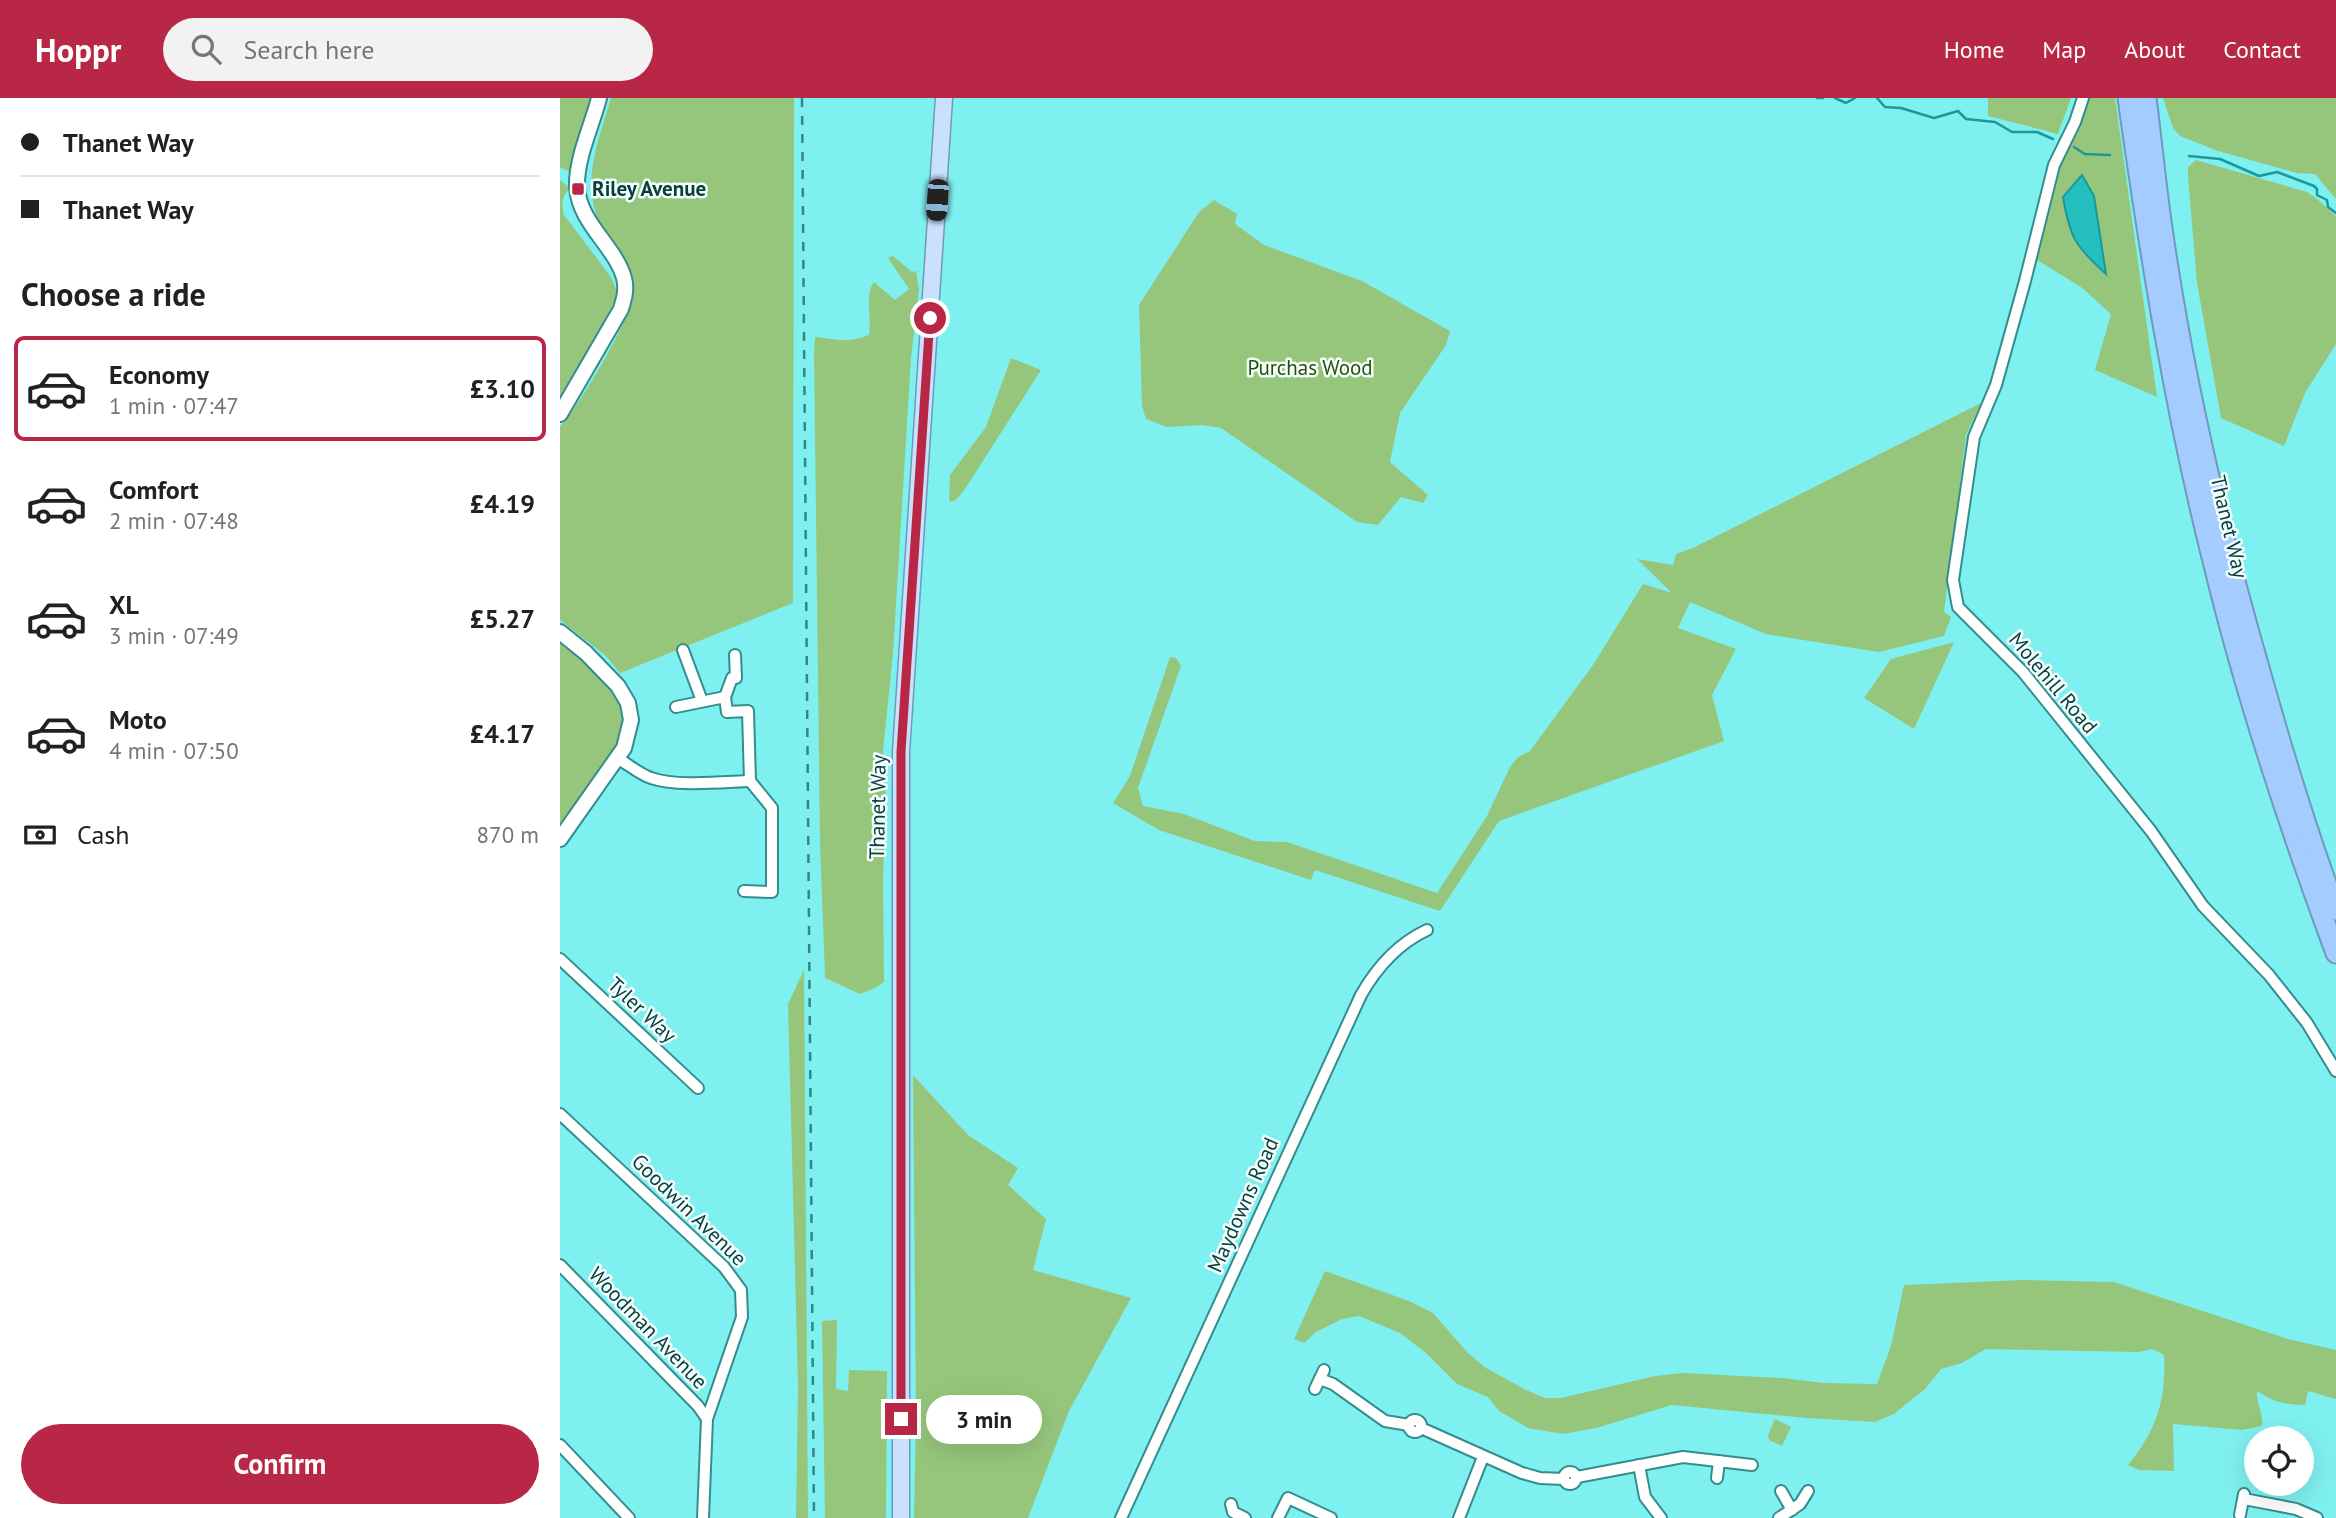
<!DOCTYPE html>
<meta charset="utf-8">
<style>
body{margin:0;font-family:"PT Sans",sans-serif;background:#f2f2f2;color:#202124;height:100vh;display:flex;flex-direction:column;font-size:26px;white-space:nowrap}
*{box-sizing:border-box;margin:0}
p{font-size:23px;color:#757577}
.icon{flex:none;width:38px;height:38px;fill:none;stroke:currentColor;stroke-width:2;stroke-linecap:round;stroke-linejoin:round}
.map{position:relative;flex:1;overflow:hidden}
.side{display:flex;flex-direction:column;background:#fff;width:560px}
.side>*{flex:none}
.top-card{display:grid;align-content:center;height:154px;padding:0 21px;background:#fff}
.controls{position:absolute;left:1684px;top:1328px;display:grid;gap:14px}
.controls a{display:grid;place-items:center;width:70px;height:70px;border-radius:50%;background:#fff;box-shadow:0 7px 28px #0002;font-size:35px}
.end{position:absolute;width:32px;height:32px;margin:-16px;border:9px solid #b82745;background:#fff;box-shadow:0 0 0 4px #fff}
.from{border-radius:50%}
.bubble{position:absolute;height:49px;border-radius:24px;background:#fff;box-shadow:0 7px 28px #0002;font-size:23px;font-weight:700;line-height:49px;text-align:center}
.car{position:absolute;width:21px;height:42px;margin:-21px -10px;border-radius:9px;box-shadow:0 0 5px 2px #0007;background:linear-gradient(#222 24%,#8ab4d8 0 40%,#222 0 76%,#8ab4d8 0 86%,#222 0)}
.top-card b{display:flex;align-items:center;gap:24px;height:66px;font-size:26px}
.top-card b+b{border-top:2px solid #e0e0e0}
.top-card i{width:18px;height:18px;background:#202124}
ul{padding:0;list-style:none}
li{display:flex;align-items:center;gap:21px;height:105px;margin:0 14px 10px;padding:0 7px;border:4px solid transparent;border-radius:10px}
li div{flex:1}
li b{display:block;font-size:26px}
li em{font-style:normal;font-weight:700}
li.selected{border-color:#b82745}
li>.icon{width:63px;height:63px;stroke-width:1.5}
h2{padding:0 21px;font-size:32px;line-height:84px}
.pay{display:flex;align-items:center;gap:18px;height:77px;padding:0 21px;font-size:26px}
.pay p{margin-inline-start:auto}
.button{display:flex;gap:14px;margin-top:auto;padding:14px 21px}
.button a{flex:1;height:80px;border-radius:42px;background:#b82745;color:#fff;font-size:28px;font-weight:700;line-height:80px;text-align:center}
header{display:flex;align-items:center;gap:42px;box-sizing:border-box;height:98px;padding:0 35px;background:#b82745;color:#fff}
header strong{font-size:33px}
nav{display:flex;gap:38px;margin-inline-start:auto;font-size:24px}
.search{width:490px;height:63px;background:#f2f2f2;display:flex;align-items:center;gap:18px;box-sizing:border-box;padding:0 24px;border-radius:38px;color:#757577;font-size:26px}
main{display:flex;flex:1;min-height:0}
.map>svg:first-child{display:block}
.green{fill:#96c67c}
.water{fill:#25bfbf;stroke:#1d9898;stroke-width:2}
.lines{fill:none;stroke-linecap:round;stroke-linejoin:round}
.stream{stroke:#1d9898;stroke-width:2.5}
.street-casing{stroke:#348d8d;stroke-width:14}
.secondary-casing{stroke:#348d8d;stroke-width:18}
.primary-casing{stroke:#6e9abb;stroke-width:19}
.highway-casing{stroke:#6e9abb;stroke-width:23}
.street{stroke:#fff;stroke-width:10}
.secondary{stroke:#fff;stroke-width:14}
.primary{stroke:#c9e0fe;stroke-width:16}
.highway{stroke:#a5ccfe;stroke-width:19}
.rail{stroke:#378484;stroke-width:2.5;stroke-dasharray:9 9;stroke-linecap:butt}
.route{stroke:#b82745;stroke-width:9}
.poi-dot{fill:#b82745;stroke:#f4fefd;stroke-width:2.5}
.labels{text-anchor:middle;stroke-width:5;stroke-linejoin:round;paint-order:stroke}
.poi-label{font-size:21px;font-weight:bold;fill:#093e3e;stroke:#f4fefd;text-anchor:start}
.park-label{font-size:21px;fill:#284f07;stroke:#f4fefd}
.street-label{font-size:21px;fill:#093e3e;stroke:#f4fefd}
</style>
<header>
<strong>Hoppr</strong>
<div class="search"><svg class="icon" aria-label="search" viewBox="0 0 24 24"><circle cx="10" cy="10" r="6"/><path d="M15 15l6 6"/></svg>Search here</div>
<nav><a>Home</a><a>Map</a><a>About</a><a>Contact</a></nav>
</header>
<main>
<section class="side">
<div class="top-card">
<b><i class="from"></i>Thanet Way</b>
<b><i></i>Thanet Way</b>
</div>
<h2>Choose a ride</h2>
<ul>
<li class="selected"><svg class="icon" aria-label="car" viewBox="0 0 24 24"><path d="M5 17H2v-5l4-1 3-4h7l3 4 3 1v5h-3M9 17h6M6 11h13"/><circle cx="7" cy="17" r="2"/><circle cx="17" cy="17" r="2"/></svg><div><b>Economy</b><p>1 min · 07:47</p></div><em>£3.10</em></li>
<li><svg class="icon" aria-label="car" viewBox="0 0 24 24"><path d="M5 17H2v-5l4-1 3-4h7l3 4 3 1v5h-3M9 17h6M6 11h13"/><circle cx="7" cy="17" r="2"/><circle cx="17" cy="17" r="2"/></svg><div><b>Comfort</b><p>2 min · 07:48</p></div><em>£4.19</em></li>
<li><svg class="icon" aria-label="car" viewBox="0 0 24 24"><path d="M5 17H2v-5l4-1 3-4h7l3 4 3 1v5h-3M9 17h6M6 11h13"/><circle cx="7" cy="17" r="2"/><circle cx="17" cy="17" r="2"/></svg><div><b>XL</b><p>3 min · 07:49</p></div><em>£5.27</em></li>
<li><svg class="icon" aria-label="car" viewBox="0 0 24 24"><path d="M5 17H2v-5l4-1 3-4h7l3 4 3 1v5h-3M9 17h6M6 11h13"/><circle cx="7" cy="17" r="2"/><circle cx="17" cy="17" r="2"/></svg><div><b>Moto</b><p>4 min · 07:50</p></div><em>£4.17</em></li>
</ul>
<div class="pay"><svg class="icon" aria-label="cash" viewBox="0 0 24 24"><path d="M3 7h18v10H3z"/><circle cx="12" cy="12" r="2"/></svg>Cash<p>870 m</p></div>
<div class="button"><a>Confirm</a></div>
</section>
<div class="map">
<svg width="1776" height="1420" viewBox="0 0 1776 1420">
<rect width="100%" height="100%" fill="#7ff0f0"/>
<g class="green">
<polygon points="0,0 31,0 12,75 0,69"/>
<path d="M51,0H234L233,505L60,575L46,558L0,522V329C18,309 75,217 72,193C70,175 55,155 46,140C18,89 36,51 51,0Z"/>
<polygon points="1428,0 1511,0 1498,36 1428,18"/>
<polygon points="1524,0 1555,0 1597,299 1535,272 1551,216 1521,189 1477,162 1497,76"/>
<polygon points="1603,0 1776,0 1776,101 1755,76 1737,75 1658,53 1620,38 1613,30"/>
<polygon points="1636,62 1747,94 1756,100 1776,118 1776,246 1745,295 1724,348 1661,320 1637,185 1628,78 1628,69"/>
<path d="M0,82L10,90C2,99 1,105 4,117L51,179L56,191L55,202L31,250L0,303Z"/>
<polygon points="654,102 677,116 675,126 704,147 802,183 890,233 886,247 840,315 830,364 868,397 863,405 841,399 818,427 797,424 661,330 641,327 607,329 586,321 582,308 579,207 639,114"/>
<path d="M333,158L352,174L356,173L359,191L351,260L333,556L323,653L326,705L323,780L324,884L315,890L300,896L265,880L260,744L254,254L255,239C280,241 284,246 309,237C312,221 304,197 314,184L335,202L349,191L328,160Z"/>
<polygon points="451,260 481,272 405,391 396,402 391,404 389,402 390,377 426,329"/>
<polygon points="1421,305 1406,337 1384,514 1391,519 1384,538 1319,554 1206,536 1130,504 1118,530 1176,551 1152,597 1164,643 939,723 880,813 755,772 751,782 599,732 553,705 570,678 610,559 616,560 621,568 578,690 583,708 624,716 695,743 727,744 877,795 927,718 950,669 958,659 970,653 1033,567 1083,486 1112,495 1077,461 1113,467 1116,456 1133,450"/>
<path d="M0,540C15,551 27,565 39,578C46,585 57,593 61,602C80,634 18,703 0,729Z"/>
<polygon points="1394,544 1354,631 1304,600 1331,561"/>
<polygon points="244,872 248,1420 236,1420 238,1287 228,906"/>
<polygon points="353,977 408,1037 458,1070 448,1087 486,1121 473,1172 571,1200 509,1313 468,1420 354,1420 356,1317"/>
<path d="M765,1173L849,1203L873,1215L908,1255L926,1270L964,1291L985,1300H1001L1095,1278L1123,1275L1222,1280L1264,1285L1317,1286L1331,1248L1344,1187L1463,1182L1554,1184L1728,1241L1776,1252V1301L1748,1293L1745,1307C1723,1306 1716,1305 1697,1293C1696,1306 1704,1316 1702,1328L1682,1332L1613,1326L1614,1373L1579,1372L1568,1367C1597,1332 1606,1302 1604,1257L1592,1251L1579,1254L1426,1251L1402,1265L1381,1271L1366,1290L1334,1316L1315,1324L1247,1320L1112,1307L1036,1330L1003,1336L968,1330L939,1313L928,1299L897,1286L866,1255L840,1235L799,1218L782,1221L756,1234L744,1245L734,1241Z"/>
<polygon points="277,1222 276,1291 288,1293 289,1272 327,1273 326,1420 265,1420 262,1223"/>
<polygon points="1215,1321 1231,1329 1222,1348 1209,1342 1208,1337"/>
</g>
<path class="water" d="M1522,77L1534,98L1546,176C1515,148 1510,140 1503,99Z"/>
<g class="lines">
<g class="stream">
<polyline points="1257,0 1263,0"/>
<polyline points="1275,0 1286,5 1295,0"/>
<polyline points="1317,0 1325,9 1341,10 1374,20 1398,13 1406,21 1435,24 1452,34 1477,34 1493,41"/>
<polyline points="1514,49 1525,56 1550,57"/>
<polyline points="1629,58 1660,61 1699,78 1717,74 1754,88 1757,91 1757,97 1767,102 1768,109 1776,115"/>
</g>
<g class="street-casing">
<g id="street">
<polyline points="1523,0 1515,24 1494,67 1465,183 1436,287 1414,339 1393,482 1398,509 1463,574 1591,733 1643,808 1709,877 1747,925 1776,973"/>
<polyline points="123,552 142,603"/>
<polyline points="165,599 172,580 176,580 175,557"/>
<polyline points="116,609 165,599 167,614 188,613 190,683 212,710 212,794 184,793"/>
<path d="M57,660C68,666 79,676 91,680C116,689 163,684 190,683"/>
<polyline points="0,861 138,990"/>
<polyline points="0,1016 164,1169 181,1192 182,1219 147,1321 143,1420"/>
<polyline points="0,1167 138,1308 147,1321"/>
<polyline points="760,1281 773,1286 825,1323 849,1327"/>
<polyline points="755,1291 764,1272"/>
<circle cx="855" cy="1328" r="6"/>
<polyline points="861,1330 962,1375 980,1380 1004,1381"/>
<polyline points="0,1347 69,1420"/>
<polyline points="1079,1367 1085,1399 1101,1420"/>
<circle cx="1010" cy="1380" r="6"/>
<polyline points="1017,1379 1123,1359 1192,1367"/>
<polyline points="1157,1380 1159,1363"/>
<polyline points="1221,1393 1232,1412"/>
<polyline points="1684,1401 1736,1411 1757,1420"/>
<polyline points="671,1406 673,1414 685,1420"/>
<polyline points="1680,1417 1684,1396"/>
<path d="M561,1420L801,897C817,869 837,846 867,832"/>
<polyline points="718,1420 728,1400 771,1420"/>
<polyline points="899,1420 923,1359"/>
<polyline points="1219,1420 1240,1406 1248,1393"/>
</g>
</g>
<g class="secondary-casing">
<g id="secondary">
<path d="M0,316L61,211C64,201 67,191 64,180C55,148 19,125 17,89C16,60 32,28 39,0"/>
<polyline points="0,534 26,555 58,588 68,605 71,622 64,650 0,741"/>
</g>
</g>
<g class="primary-casing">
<polyline id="primary" points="341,1420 341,654 384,0"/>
</g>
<g class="highway-casing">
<g id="highway">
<path d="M1568,0C1590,157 1615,314 1654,467C1686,599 1729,728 1776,855"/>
<path d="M1586,0C1592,46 1596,91 1603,137C1624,283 1658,428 1699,570C1722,652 1746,733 1776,812"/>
</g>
</g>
<use href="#street" class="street"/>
<use href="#secondary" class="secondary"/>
<use href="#primary" class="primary"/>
<use href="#highway" class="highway"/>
<polyline class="rail" points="242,0 254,1420"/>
</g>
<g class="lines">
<polyline class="route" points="341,1321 341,654 370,220"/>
</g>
<rect class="poi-dot" x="11" y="84" width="14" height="14" rx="3.5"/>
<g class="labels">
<g class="poi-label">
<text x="32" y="98">Riley Avenue</text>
</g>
<g class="park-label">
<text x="750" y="277">Purchas Wood</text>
</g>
<g class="street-label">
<text transform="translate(1669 429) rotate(77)" y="7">Thanet Way</text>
<text transform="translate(1493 585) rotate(50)" y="7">Molehill Road</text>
<text transform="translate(318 709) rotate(-89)" y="7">Thanet Way</text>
<text transform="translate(82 912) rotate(43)" y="7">Tyler Way</text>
<text transform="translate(683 1107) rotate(-66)" y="7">Maydowns Road</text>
<text transform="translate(129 1112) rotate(44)" y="7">Goodwin Avenue</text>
<text transform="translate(88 1230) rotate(46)" y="7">Woodman Avenue</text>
</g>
</g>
</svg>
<div class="controls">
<a><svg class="icon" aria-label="locate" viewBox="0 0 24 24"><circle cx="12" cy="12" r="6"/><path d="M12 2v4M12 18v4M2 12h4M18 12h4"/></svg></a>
</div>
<i class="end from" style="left:370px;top:220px"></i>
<i class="end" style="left:341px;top:1321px"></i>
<div class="bubble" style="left:366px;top:1297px;width:116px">3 min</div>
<i class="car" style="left:377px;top:102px;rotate:184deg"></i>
</div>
</main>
